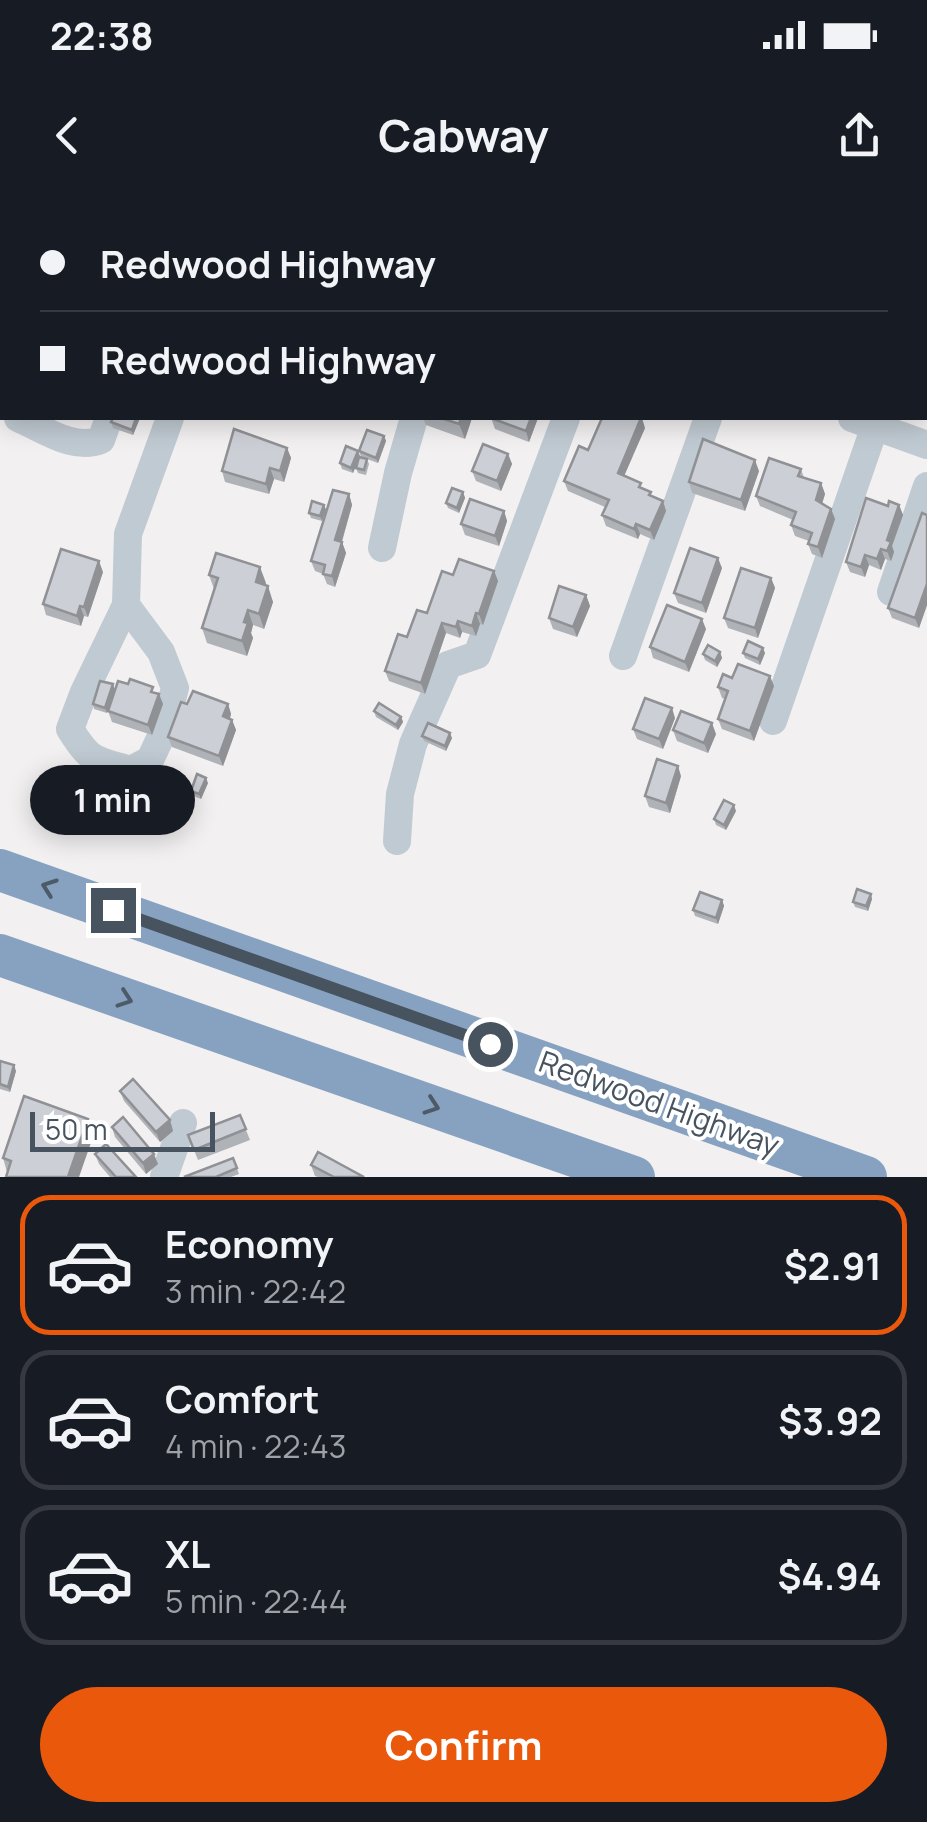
<!DOCTYPE html>
<meta charset="utf-8">
<style>
body{margin:0;font-family:Manrope,sans-serif;background:#242831;color:#f1f3f6;height:100vh;display:flex;flex-direction:column;font-size:38px;white-space:nowrap}
*{box-sizing:border-box;margin:0}
p{font-size:32px;color:#9ea1a6}
.icon{flex:none;width:55px;height:55px;fill:none;stroke:currentColor;stroke-width:2;stroke-linecap:round;stroke-linejoin:round}
.map{position:relative;height:977px;overflow:hidden}
.panel{display:flex;flex-direction:column;background:#171b24;flex:1}
.panel>*{flex:none}
.top-card{position:absolute;left:0px;top:0px;width:928px;height:220px;box-shadow:0 5px 25px #0003;display:grid;align-content:center;height:220px;padding:0 40px;background:#171b24}
.scale{position:absolute;left:30px;bottom:25px;width:185px;box-sizing:border-box;padding-left:10px;border:5px solid #47535e;border-top:0;font-size:28px;line-height:35px;white-space:nowrap;color:#47535e;-webkit-text-stroke:8px #fff;paint-order:stroke}
.end{position:absolute;width:45px;height:45px;margin:-22px;border:12px solid #47535e;background:#fff;box-shadow:0 0 0 5px #fff}
.from{border-radius:50%}
.bubble{position:absolute;height:70px;border-radius:35px;background:#171b24;box-shadow:0 5px 25px #0003;font-size:32px;font-weight:700;line-height:70px;text-align:center}
.top-card b{display:flex;align-items:center;gap:35px;height:95px;font-size:38px}
.top-card b+b{border-top:2px solid #363941}
.top-card i{width:25px;height:25px;background:#f1f3f6}
ul{padding:18px 0 0;list-style:none}
li{display:flex;align-items:center;gap:30px;height:140px;margin:0 20px 15px;padding:0 20px;border:5px solid #363941;border-radius:30px}
li div{flex:1}
li b{display:block;font-size:38px}
li em{font-style:normal;font-weight:700}
li.current{border-color:#ea580c}
li>.icon{width:90px;height:90px;stroke-width:1.5}
.button{display:flex;gap:20px;margin-top:auto;padding:20px 40px}
.button a{flex:1;height:115px;border-radius:60px;background:#ea580c;color:#fff;font-size:40px;font-weight:700;line-height:115px;text-align:center}
.status{display:flex;justify-content:space-between;align-items:center;height:70px;padding:0 50px;background:#171b24;direction:ltr}
.status svg{height:28px;fill:currentColor}
header{display:flex;justify-content:space-between;align-items:center;height:130px;padding:0 40px;background:#171b24;font-size:45px;font-weight:700}
.map>svg:first-child{display:block}
.lines{fill:none;stroke-linecap:round;stroke-linejoin:round}
.minor{stroke:#c0cad2;stroke-width:28}
.highway{stroke:#86a2c0;stroke-width:42}
.wall{fill:#afb2b7}
.shaded-wall{fill:#8f9195}
.building{fill:#cccfd5;stroke:#8f9195;stroke-width:2.5}
.oneway{stroke:#4d5b68}
.route{stroke:#47535e;stroke-width:12}
.labels{text-anchor:middle;stroke-width:8;stroke-linejoin:round;paint-order:stroke}
.street-label{font-size:30px;fill:#47535e;stroke:#fff}
</style>
<div class="status"><b>22:38</b><svg viewBox="0 0 49 12"><path d="M0 12V9h3v3zM5 12V6h3v6zM10 12V3h3v9zM15 12V0h3v12zM26 1h20v11H26zM47 4h2v5h-2z"/></svg></div>
<header><svg class="icon" aria-label="back" viewBox="0 0 24 24"><path d="M15 5l-7 7 7 7"/></svg>Cabway<svg class="icon" aria-label="share" viewBox="0 0 24 24"><path d="M12 15V3M7 8l5-5 5 5M5 13v7h14v-7"/></svg></header>
<div class="map">
<svg width="927" height="977" viewBox="0 0 927 977">
<rect width="100%" height="100%" fill="#f2f0f0"/>
<g class="lines">
<g class="minor">
<polyline points="254,0 261,2"/>
<polyline points="56,2 56,0"/>
<polyline points="183,2 184,0"/>
<polyline points="635,2 635,0"/>
<polyline points="736,2 737,0"/>
<polyline points="0,158 2,151"/>
<polyline points="0,194 2,200"/>
<path d="M18,218C44,229 73,251 101,240L109,218"/>
<polyline points="852,218 927,245"/>
<polyline points="382,348 398,273 414,218"/>
<polyline points="891,392 927,286"/>
<path d="M126,405L161,452L175,488L164,530L150,560L131,570C95,560 90,562 70,529L84,492L126,405L128,334L170,218"/>
<polyline points="623,456 708,218"/>
<polyline points="773,521 875,226"/>
<polyline points="397,641 400,594 413,544 448,465 477,455 566,218"/>
<polyline points="164,977 183,923"/>
</g>
<g class="highway">
<polyline points="0,670 866,977"/>
<polyline points="0,755 634,977"/>
</g>
</g>
<g class="wall">
<polygon points="420,0 478,0 477,2 428,2"/>
<polygon points="140,218 133,235 113,228 111,222"/>
<polygon points="423,218 472,218 465,239 426,225"/>
<polygon points="491,218 538,218 529,242 495,229"/>
<polygon points="645,228 624,276 653,297 663,301 666,311 654,340 640,334 638,339 606,326 602,315 605,307 568,291 564,281 588,250"/>
<polygon points="384,236 386,241 378,263 367,259 369,264 366,275 358,273 356,268 357,263 353,273 342,269 340,263 361,257 359,251"/>
<polygon points="287,248 291,258 284,282 274,279 269,294 225,282 222,271"/>
<polygon points="508,254 512,264 501,291 476,281 472,271"/>
<polygon points="801,269 804,278 821,283 825,294 822,304 831,309 835,319 822,358 812,354 808,344 809,341 795,336 791,325 793,320 760,306 756,296"/>
<polygon points="759,271 745,311 692,293 689,282"/>
<polygon points="463,292 465,298 459,313 448,308 446,303"/>
<polygon points="349,294 352,305 342,342 346,353 335,387 327,384 323,374 315,371 311,361"/>
<polygon points="324,305 326,310 322,321 311,318 309,313"/>
<polygon points="899,305 903,315 892,346 894,352 891,361 885,359 881,370 869,365 865,377 850,372 846,362 888,306"/>
<polygon points="504,311 507,321 499,346 465,335 461,324"/>
<polygon points="927,315 927,405 919,428 892,418 888,408"/>
<polygon points="722,368 706,413 678,403 674,393"/>
<polygon points="494,371 498,381 483,425 480,424 476,436 462,432 460,438 446,433 425,494 389,481 385,471 453,375"/>
<polygon points="103,372 88,417 84,416 81,426 46,415 43,404"/>
<polygon points="209,375 266,383 265,385 273,402 264,429 253,425 251,433 253,438 247,456 207,443 202,428 214,389"/>
<polygon points="771,378 775,388 758,438 728,428 724,418"/>
<polygon points="586,395 590,406 577,437 553,429 549,418"/>
<polygon points="706,429 689,472 653,458 650,447"/>
<polygon points="720,452 722,458 717,467 705,460 703,454"/>
<polygon points="743,453 765,453 760,465 745,458"/>
<polygon points="732,478 774,486 754,541 722,529 718,519 725,499 722,498 718,487"/>
<polygon points="128,484 159,494 163,504 152,535 112,522 108,511"/>
<polygon points="115,490 107,513 94,509 93,504"/>
<polygon points="187,504 228,504 231,514 230,519 232,520 236,530 223,566 172,547 168,537"/>
<polygon points="374,511 401,517 403,522 398,530 376,517"/>
<polygon points="675,518 663,549 637,539 633,529"/>
<polygon points="673,530 716,534 708,553 677,541"/>
<polygon points="422,536 452,538 446,551 424,541"/>
<polygon points="681,576 670,613 649,607 645,596"/>
<polygon points="208,583 201,599 193,596 191,591"/>
<polygon points="152,602 150,612 142,611 140,605"/>
<polygon points="736,611 726,630 716,625 714,619"/>
<polygon points="872,699 868,711 855,707 853,702"/>
<polygon points="722,700 724,706 718,724 695,716 693,710"/>
<polygon points="0,861 16,871 10,892 0,889"/>
<polygon points="120,891 170,920 173,931 160,942 124,901"/>
<polygon points="240,915 250,940 198,960 188,935"/>
<polygon points="88,919 94,934 7,972 3,958"/>
<polygon points="112,927 158,964 146,974 115,937"/>
<polygon points="95,954 136,977 110,977 99,964"/>
<polygon points="233,958 239,974 231,977 184,977"/>
<polygon points="311,965 364,977 318,977 315,976"/>
</g>
<g class="shaded-wall">
<polygon points="136,218 140,218 133,235 132,230"/>
<polygon points="461,218 472,218 465,239 459,224"/>
<polygon points="531,218 538,218 529,242 526,231"/>
<polygon points="642,218 645,228 621,283 618,273"/>
<polygon points="384,236 386,241 378,263 376,258"/>
<polygon points="287,248 291,258 284,282 280,271"/>
<polygon points="358,251 360,256 353,273 351,268"/>
<polygon points="508,254 512,264 501,291 497,281"/>
<polygon points="755,260 759,271 745,311 741,300"/>
<polygon points="270,268 274,279 269,294 266,284"/>
<polygon points="821,283 825,294 820,310 816,300"/>
<polygon points="463,292 465,298 459,313 457,308"/>
<polygon points="349,294 352,305 339,351 335,340"/>
<polygon points="663,301 666,311 654,340 650,330"/>
<polygon points="324,305 326,310 322,321 320,316"/>
<polygon points="899,305 903,315 892,346 894,352 891,361 887,351 887,340"/>
<polygon points="831,309 835,319 822,358 818,347"/>
<polygon points="504,311 507,321 499,346 495,336"/>
<polygon points="636,324 640,334 638,339 634,329"/>
<polygon points="342,342 346,353 335,387 332,376"/>
<polygon points="881,349 885,359 881,370 877,359"/>
<polygon points="865,355 869,365 865,377 861,367"/>
<polygon points="718,358 722,368 706,413 702,403"/>
<polygon points="99,361 103,372 88,417 84,407"/>
<polygon points="260,367 266,383 261,398 256,382"/>
<polygon points="494,371 498,381 483,425 479,414"/>
<polygon points="771,378 775,388 758,438 755,428"/>
<polygon points="927,384 927,405 919,428 915,418"/>
<polygon points="268,386 273,402 264,429 259,414"/>
<polygon points="586,395 590,406 577,437 573,427"/>
<polygon points="80,406 84,416 81,426 77,416"/>
<polygon points="248,410 253,425 251,433 253,438 247,456 242,441 244,422"/>
<polygon points="476,413 480,424 476,436 472,426"/>
<polygon points="702,419 706,429 689,472 685,462"/>
<polygon points="458,421 462,432 460,438 456,427"/>
<polygon points="442,423 446,433 425,494 421,483"/>
<polygon points="763,448 765,453 760,465 758,459"/>
<polygon points="720,452 722,458 717,467 715,461"/>
<polygon points="770,476 774,486 754,541 750,531"/>
<polygon points="113,484 115,490 107,513 105,508"/>
<polygon points="159,494 163,504 152,535 148,525"/>
<polygon points="228,504 231,514 227,527 223,516"/>
<polygon points="672,508 675,518 663,549 659,539"/>
<polygon points="401,517 403,522 398,530 396,525"/>
<polygon points="232,520 236,530 223,566 219,556"/>
<polygon points="712,523 716,534 708,553 704,543"/>
<polygon points="450,533 452,538 446,551 445,546"/>
<polygon points="678,566 681,576 670,613 666,603"/>
<polygon points="206,578 208,583 201,599 199,594"/>
<polygon points="734,605 736,611 726,630 724,625"/>
<polygon points="871,694 872,699 868,711 866,706"/>
<polygon points="722,700 724,706 718,724 716,718"/>
<polygon points="14,865 16,871 10,892 8,887"/>
<polygon points="88,919 94,934 79,977 68,977"/>
<polygon points="170,920 173,931 160,942 156,932"/>
<polygon points="154,954 158,964 146,974 143,963"/>
</g>
<g class="building">
<polygon points="583,0 620,0 624,1 582,2"/>
<polygon points="692,0 718,0 717,2 691,2"/>
<polygon points="820,0 861,0 860,2 820,2"/>
<polygon points="908,0 927,0 927,22 925,21 925,2 908,2"/>
<polygon points="113,218 136,218 132,230 111,222"/>
<polygon points="441,218 461,218 459,224"/>
<polygon points="491,218 531,218 526,231"/>
<polygon points="602,218 641,218 618,273 641,283 639,287 651,292 649,295 663,301 650,330 636,324 634,329 602,315 609,300 564,281 579,246 588,250"/>
<polygon points="234,229 287,248 280,271 270,268 266,284 222,271"/>
<polygon points="367,230 384,236 376,258 359,251"/>
<polygon points="703,239 755,260 741,300 689,282"/>
<polygon points="483,244 508,254 497,281 472,271"/>
<polygon points="346,246 358,251 351,268 340,263"/>
<polygon points="359,257 367,259 364,270 356,268"/>
<polygon points="769,258 801,269 798,276 821,283 816,300 831,309 818,347 808,344 812,333 791,325 796,312 756,296"/>
<polygon points="452,288 463,292 457,308 446,303"/>
<polygon points="333,290 349,294 335,340 342,342 332,376 323,374 325,365 311,361"/>
<polygon points="866,298 888,306 889,301 899,305 887,340 891,342 887,351 881,349 877,359 865,355 861,367 846,362"/>
<polygon points="470,299 504,311 495,336 461,324"/>
<polygon points="312,301 324,305 320,316 309,313"/>
<polygon points="922,313 927,315 927,384 915,418 888,408"/>
<polygon points="690,348 718,358 702,403 674,393"/>
<polygon points="61,349 99,361 84,407 80,406 77,416 43,404"/>
<polygon points="216,353 260,367 256,382 268,386 259,414 248,410 244,422 248,423 242,441 202,428 218,378 209,375"/>
<polygon points="459,359 494,371 479,414 476,413 472,426 458,421 456,427 442,423 421,483 385,471 398,434 407,437 417,410 427,413 442,371 453,375"/>
<polygon points="741,368 771,378 755,428 724,418"/>
<polygon points="559,386 586,395 573,427 549,418"/>
<polygon points="667,405 702,419 685,462 650,447"/>
<polygon points="748,441 763,448 758,459 743,453"/>
<polygon points="708,445 720,452 715,461 703,454"/>
<polygon points="738,464 770,476 750,531 718,519 728,491 718,487 723,474 732,478"/>
<polygon points="130,479 153,487 151,492 159,494 148,525 108,511 118,481 128,484"/>
<polygon points="100,481 113,484 105,508 93,504"/>
<polygon points="193,491 228,504 223,516 232,520 219,556 168,537 181,502 187,504"/>
<polygon points="645,498 672,508 659,539 633,529"/>
<polygon points="379,503 401,517 396,525 374,511"/>
<polygon points="681,511 712,523 704,543 673,530"/>
<polygon points="428,523 450,533 445,546 422,536"/>
<polygon points="657,559 678,566 666,603 645,596"/>
<polygon points="197,574 206,578 199,594 191,591"/>
<polygon points="142,595 150,597 148,607 140,605"/>
<polygon points="724,600 734,605 724,625 714,619"/>
<polygon points="857,689 871,694 866,706 853,702"/>
<polygon points="700,692 722,700 716,718 693,710"/>
<polygon points="0,861 14,865 8,887 0,884"/>
<polygon points="133,879 170,920 156,932 120,891"/>
<polygon points="24,896 88,919 68,977 6,977 11,961 3,958"/>
<polygon points="240,915 246,929 194,950 188,935"/>
<polygon points="123,917 154,954 143,963 112,927"/>
<polygon points="106,944 136,977 116,977 95,954"/>
<polygon points="318,952 364,977 334,977 311,965"/>
<polygon points="233,958 237,968 216,977 184,977"/>
</g>
<defs><path id="oneway-chevron" d="M-2-3.5L2.5 0L-2 3.5" fill="none" stroke-width="1.6" stroke-linecap="round" stroke-linejoin="round" transform="scale(2.5)"/></defs>
<g class="oneway">
<use href="#oneway-chevron" transform="translate(49 687) rotate(-160)"/>
<use href="#oneway-chevron" transform="translate(125 799) rotate(19)"/>
<use href="#oneway-chevron" transform="translate(432 906) rotate(19)"/>
</g>
<g class="lines">
<polyline class="route" points="113,710 490,844"/>
</g>
<g class="labels">
<g class="street-label">
<text transform="translate(659 904) rotate(20)" y="10">Redwood Highway</text>
</g>
</g>
</svg>
<div class="scale">50 m</div>
<i class="end from" style="left:490px;top:844px"></i>
<i class="end" style="left:113px;top:710px"></i>
<div class="bubble" style="left:30px;top:565px;width:165px">1 min</div>
<div class="top-card">
<b><i class="from"></i>Redwood Highway</b>
<b><i></i>Redwood Highway</b>
</div>
</div>
<section class="panel">
<ul>
<li class="current"><svg class="icon" aria-label="car" viewBox="0 0 24 24"><path d="M5 17H2v-5l4-1 3-4h7l3 4 3 1v5h-3M9 17h6M6 11h13"/><circle cx="7" cy="17" r="2"/><circle cx="17" cy="17" r="2"/></svg><div><b>Economy</b><p>3 min · 22:42</p></div><em>$2.91</em></li>
<li><svg class="icon" aria-label="car" viewBox="0 0 24 24"><path d="M5 17H2v-5l4-1 3-4h7l3 4 3 1v5h-3M9 17h6M6 11h13"/><circle cx="7" cy="17" r="2"/><circle cx="17" cy="17" r="2"/></svg><div><b>Comfort</b><p>4 min · 22:43</p></div><em>$3.92</em></li>
<li><svg class="icon" aria-label="car" viewBox="0 0 24 24"><path d="M5 17H2v-5l4-1 3-4h7l3 4 3 1v5h-3M9 17h6M6 11h13"/><circle cx="7" cy="17" r="2"/><circle cx="17" cy="17" r="2"/></svg><div><b>XL</b><p>5 min · 22:44</p></div><em>$4.94</em></li>
</ul>
<div class="button"><a>Confirm</a></div>
</section>
